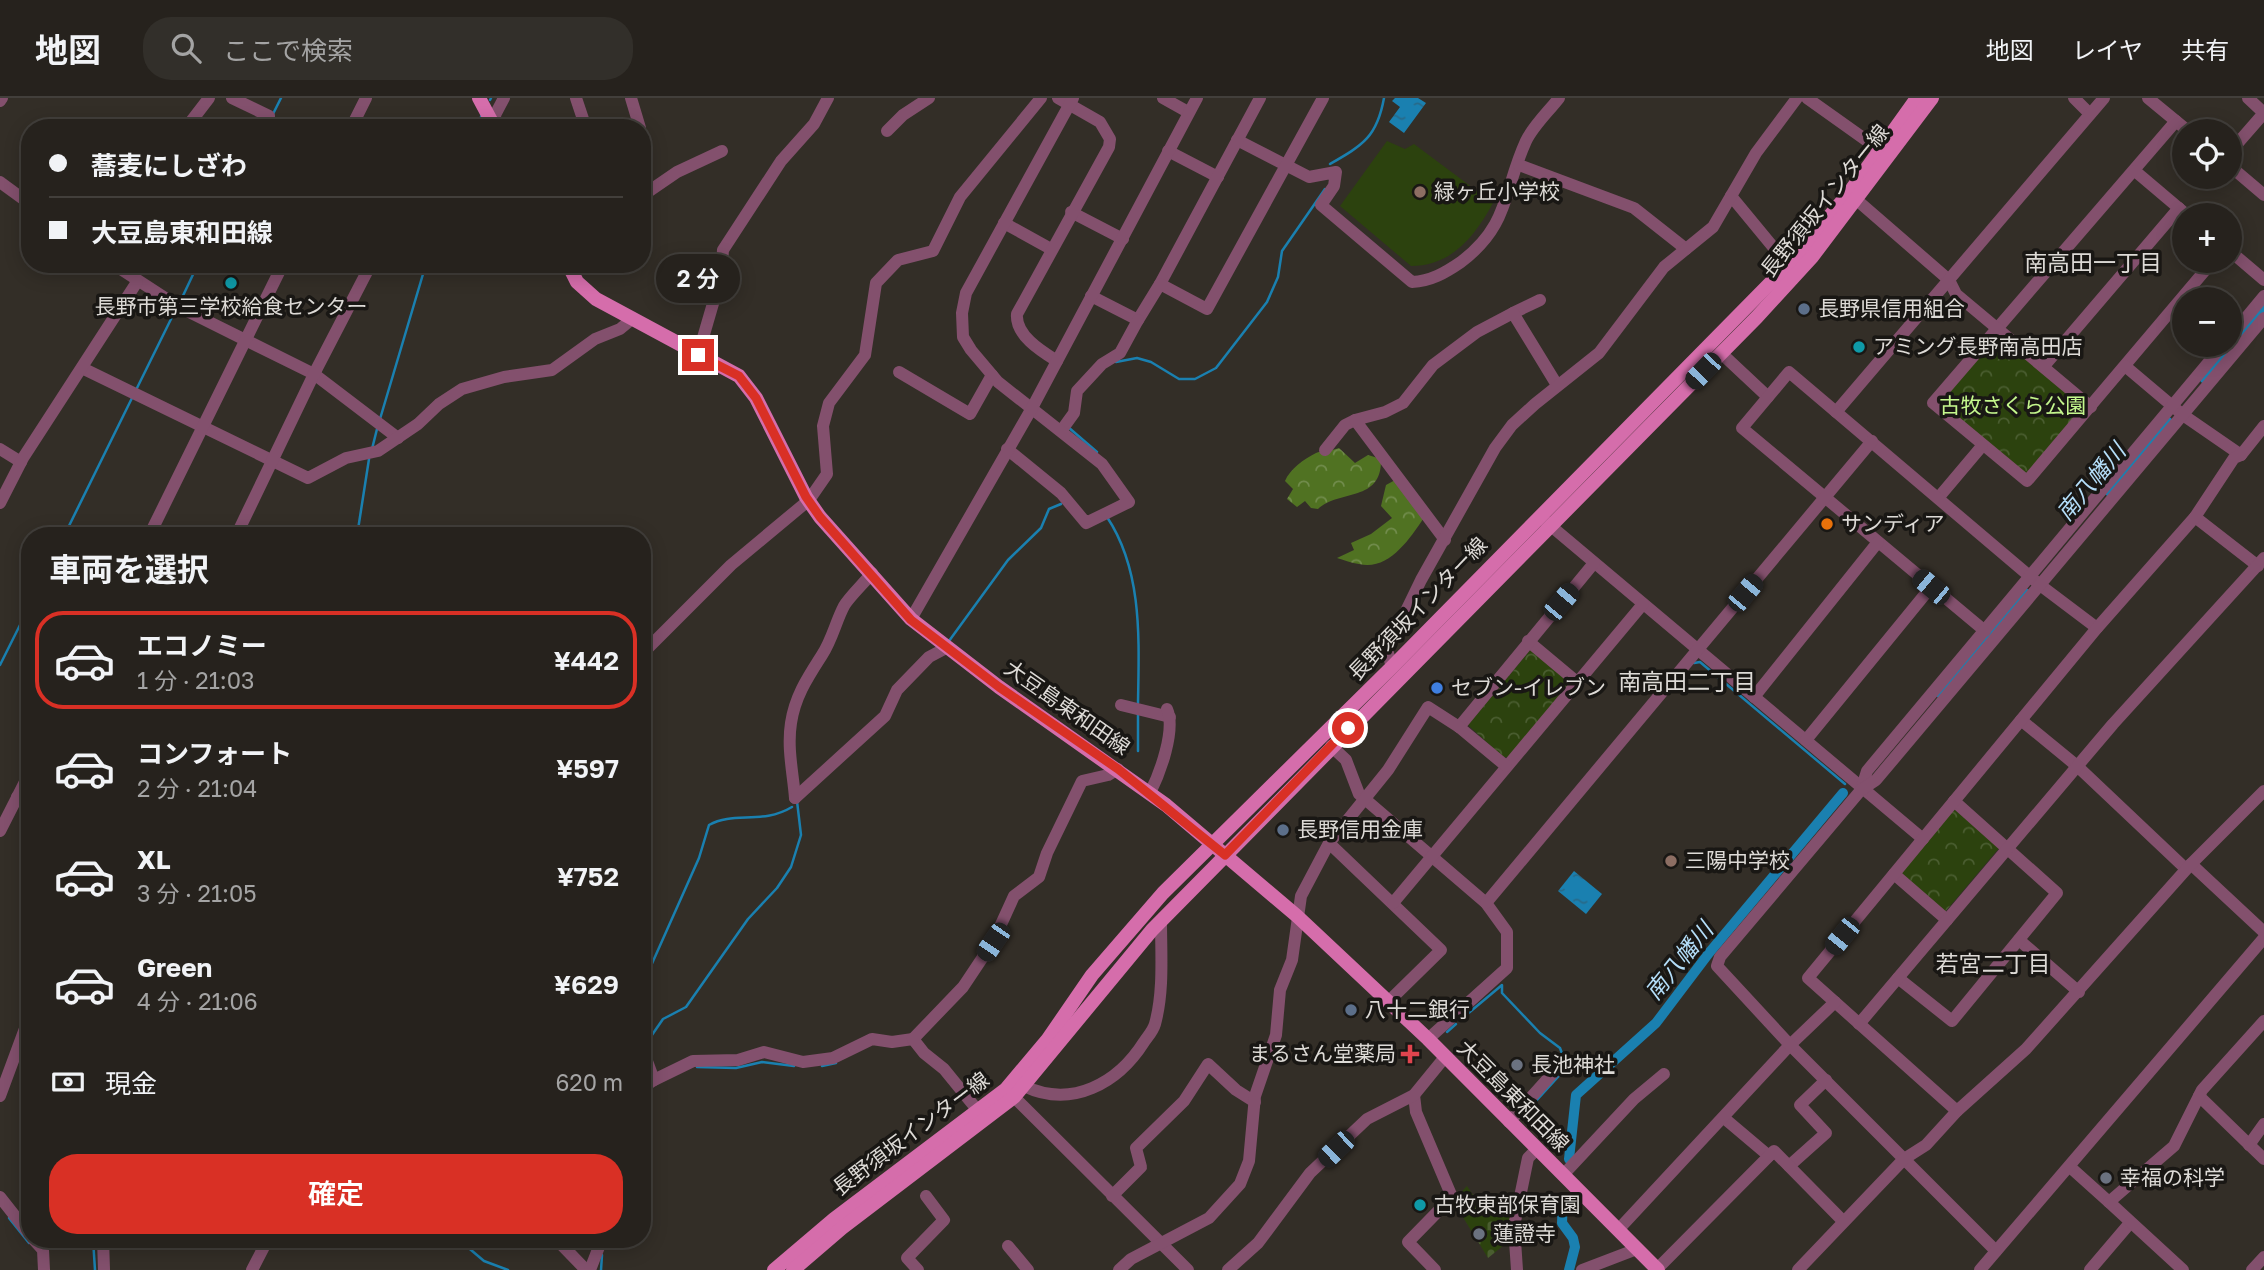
<!DOCTYPE html>
<html lang="ja">
<meta charset="utf-8">
<style>
body{margin:0;font-family:"Golos Text","Noto Sans JP",sans-serif;background:#322f2a;color:#f1f3f6;height:100vh;display:flex;flex-direction:column;font-size:26px;white-space:nowrap}
*{box-sizing:border-box;margin:0}
p{font-size:23px;color:#a4a4a4}
.icon{flex:none;width:38px;height:38px;fill:none;stroke:currentColor;stroke-width:2;stroke-linecap:round;stroke-linejoin:round}
.map{position:relative;flex:1;overflow:hidden}
.details{position:absolute;left:21px;top:429px;width:630px;height:721px;display:flex;flex-direction:column;background:#26221d;border-radius:28px;box-shadow:0 4px 18px #0003,0 0 0 2px #423f3b}
.details>*{flex:none}
.top-card{position:absolute;left:21px;top:21px;width:630px;height:154px;border-radius:28px;box-shadow:0 4px 18px #0003,0 0 0 2px #423f3b;display:grid;align-content:center;height:154px;padding:0 28px;background:#26221d}
.fabs{position:absolute;left:2172px;top:21px;display:grid;gap:14px}
.fabs a{display:grid;place-items:center;width:70px;height:70px;border-radius:50%;background:#26221d;box-shadow:0 4px 18px #0003,0 0 0 2px #423f3b;font-size:35px}
.end{position:absolute;width:32px;height:32px;margin:-16px;border:9px solid #d93025;background:#fff;box-shadow:0 0 0 4px #fff}
.from{border-radius:50%}
.bubble{position:absolute;height:49px;border-radius:24px;background:#26221d;box-shadow:0 4px 18px #0003,0 0 0 2px #423f3b;font-size:23px;font-weight:600;line-height:49px;text-align:center}
.car{position:absolute;width:21px;height:42px;margin:-21px -10px;border-radius:9px;box-shadow:0 0 5px 2px #0007;background:linear-gradient(#222 24%,#8ab4d8 0 40%,#222 0 76%,#8ab4d8 0 86%,#222 0)}
.top-card b{display:flex;align-items:center;gap:24px;height:66px;font-size:26px}
.top-card b+b{border-top:2px solid #423f3b}
.top-card i{width:18px;height:18px;background:#f1f3f6}
ul{padding:0;list-style:none}
li{display:flex;align-items:center;gap:21px;height:98px;margin:0 14px 10px;padding:0 14px;border:4px solid transparent;border-radius:28px}
li div{flex:1}
li b{display:block;font-size:26px}
li em{font-style:normal;font-weight:600}
li.selected{border-color:#d93025}
li>.icon{width:63px;height:63px;stroke-width:1.5}
h2{padding:0 28px;font-size:32px;line-height:84px}
.pay{display:flex;align-items:center;gap:18px;height:77px;padding:0 28px;font-size:26px}
.pay p{margin-inline-start:auto}
.primary-button{display:flex;gap:14px;margin-top:auto;padding:14px 28px}
.primary-button a{flex:1;height:80px;border-radius:28px;background:#d93025;color:#fff;font-size:28px;font-weight:600;line-height:80px;text-align:center}
header{display:flex;align-items:center;gap:42px;box-sizing:border-box;height:98px;padding:0 35px;background:#26221d;border-bottom:2px solid #423f3b}
header strong{font-size:33px}
nav{display:flex;gap:38px;margin-inline-start:auto;font-size:24px}
.search{width:490px;height:63px;background:#322f2a;display:flex;align-items:center;gap:18px;box-sizing:border-box;padding:0 24px;border-radius:28px;color:#a4a4a4;font-size:26px}
.map>svg:first-child{display:block}
.forest{fill:url(#forest-crowns)}
.cemetery{fill:url(#cemetery-stones)}
.park{fill:url(#park-crowns)}
.pitch{fill:#2c420e}
.water{fill:url(#water-ripples)}
.lines{fill:none;stroke-linecap:round;stroke-linejoin:round}
.stream{stroke:#1a80b0;stroke-width:2.5}
.canal{stroke:#1a80b0;stroke-width:10}
.minor{stroke:#83506d;stroke-width:12}
.major{stroke:#d56dab;stroke-width:14}
.route{stroke:#d93025;stroke-width:9}
.education-dot{fill:#8d6e63;stroke:#191714;stroke-width:2.5}
.culture-dot{fill:#0f9aa8;stroke:#191714;stroke-width:2.5}
.service-dot{fill:#5c6f8a;stroke:#191714;stroke-width:2.5}
.food-dot{fill:#e8710a;stroke:#191714;stroke-width:2.5}
.shop-dot{fill:#3f7fe0;stroke:#191714;stroke-width:2.5}
.health-dot{fill:#e0444e;stroke:#191714;stroke-width:2.5}
.worship-dot{fill:#6b7280;stroke:#191714;stroke-width:2.5}
.labels{text-anchor:middle;stroke-width:7;stroke-linejoin:round;paint-order:stroke}
.poi-label{font-size:21px;fill:#dddad6;stroke:#191714;text-anchor:start}
.street-label{font-size:21px;fill:#dddad6;stroke:#191714}
.park-label{font-size:21px;fill:#c4f78d;stroke:#191714}
.neighbourhood-label{font-size:23px;fill:#dddad6;stroke:#191714}
.water-label{font-size:23px;font-style:italic;fill:#b4def9;stroke:#191714}
</style>
<header>
<strong>地図</strong>
<div class="search"><svg class="icon" aria-label="search" viewBox="0 0 24 24"><circle cx="10" cy="10" r="6"/><path d="M15 15l6 6"/></svg>ここで検索</div>
<nav><a>地図</a><a>レイヤ</a><a>共有</a></nav>
</header>
<div class="map">
<svg width="2264" height="1172" viewBox="0 0 2264 1172">
<defs>
<pattern id="forest-crowns" width="20" height="18" patternUnits="userSpaceOnUse" patternTransform="scale(1.75)"><rect width="20" height="18" fill="#507222"/><path d="M2 6a3 3 0 1 1 6 0M12 15a3 3 0 1 1 6 0" fill="none" stroke="#718c4c"/></pattern>
<pattern id="cemetery-stones" width="16" height="16" patternUnits="userSpaceOnUse" patternTransform="scale(1.75)"><rect width="16" height="16" fill="#2c420e"/><path d="M2 7V4a2 2 0 0 1 4 0v3zM10 15v-3a2 2 0 0 1 4 0v3z" fill="#4a5d30"/></pattern>
<pattern id="park-crowns" width="20" height="18" patternUnits="userSpaceOnUse" patternTransform="scale(1.75)"><rect width="20" height="18" fill="#2c420e"/><path d="M2 6a3 3 0 1 1 6 0M12 15a3 3 0 1 1 6 0" fill="none" stroke="#4a5d30"/></pattern>
<pattern id="water-ripples" width="26" height="14" patternUnits="userSpaceOnUse" patternTransform="scale(1.75)"><rect width="26" height="14" fill="#1a80b0"/><path d="M2 4q2-2 4 0t4 0M15 11q2-2 4 0t4 0" fill="none" stroke="#286a89"/></pattern>
</defs>
<rect width="100%" height="100%" fill="#332e27"/>
<g class="forest">
<path d="M1339,350L1355,365L1368,357L1381,361C1382,405 1339,391 1318,411L1311,410L1305,403L1297,409L1287,401L1293,391L1285,383C1290,371 1304,361 1316,355C1323,352 1331,353 1339,350Z"/>
<path d="M1397,381L1423,421C1409,442 1388,473 1359,466C1351,465 1345,462 1337,460L1354,452L1351,445L1371,436L1392,420L1381,408L1386,387Z"/>
</g>
<polygon class="cemetery" points="1467,1088 1483,1112 1513,1094 1515,1097 1509,1143 1488,1160 1453,1103"/>
<g class="park">
<polygon points="1997,229 2091,309 2027,383 1933,305"/>
<polygon points="1532,550 1569,581 1570,587 1510,659 1503,659 1468,627"/>
<polygon points="1954,711 1999,750 1944,815 1898,775"/>
</g>
<path class="pitch" d="M1387,43L1405,51L1414,46L1493,105C1475,138 1452,168 1411,168L1340,108Z"/>
<g class="water">
<polygon points="1395,0 1418,0 1426,5 1404,35 1389,24 1400,9 1392,3"/>
<polygon points="1574,773 1602,796 1586,816 1558,793"/>
</g>
<g class="lines">
<g class="stream">
<polyline points="490,2 491,0"/>
<polyline points="273,16 281,0"/>
<polyline points="267,30 270,22"/>
<polyline points="475,30 482,17"/>
<path d="M1330,66C1363,47 1377,39 1384,0"/>
<polyline points="180,204 198,166"/>
<polyline points="1116,264 1137,260 1151,264 1179,281 1195,281 1216,270 1267,204 1278,179 1282,153 1325,91"/>
<polyline points="137,290 174,215"/>
<polyline points="380,321 426,166"/>
<polyline points="1068,329 1097,354"/>
<polyline points="372,351 377,331"/>
<path d="M1107,419C1143,473 1139,542 1138,605"/>
<polyline points="64,438 132,300"/>
<polyline points="357,438 369,361"/>
<polyline points="949,543 1008,462 1041,430 1049,411 1061,406"/>
<polyline points="1694,565 1700,564 1845,686"/>
<polyline points="0,567 30,507"/>
<polyline points="1138,653 1138,615"/>
<path d="M642,888L699,760L709,727C734,713 762,727 792,709"/>
<polyline points="1465,918 1502,887 1502,895 1540,935 1560,950 1567,969 1536,1003"/>
<polyline points="1447,934 1456,926"/>
<polyline points="643,950 663,921 686,909 748,821 777,790 791,769 801,737 797,703"/>
<polyline points="822,968 836,965"/>
<polyline points="697,969 736,970 762,964 794,968"/>
<polyline points="642,1054 648,1023 645,995 647,993"/>
<polyline points="9,1120 29,1145"/>
<polyline points="93,1141 95,1172"/>
<polyline points="458,1141 484,1163 508,1172"/>
<polyline points="56,1149 79,1141"/>
<polyline points="601,1172 602,1157"/>
</g>
<g class="canal">
<polyline points="2205,281 2264,210"/>
<polyline points="2110,394 2168,324"/>
<polyline points="1940,595 2025,495"/>
<polyline points="1569,1061 1576,997 1656,925 1709,855 1843,695"/>
<polyline points="1563,1101 1562,1125 1573,1140 1575,1149 1569,1172"/>
</g>
<g class="minor">
<polyline points="232,0 269,18"/>
<polyline points="576,0 586,30"/>
<polyline points="631,0 640,30"/>
<polyline points="1163,0 1188,14"/>
<polyline points="1807,0 1887,57"/>
<polyline points="2074,0 2090,16"/>
<polyline points="2148,0 2188,33"/>
<polyline points="2248,0 2264,15"/>
<polyline points="0,3 2,0"/>
<polyline points="2176,23 1933,305 2027,383 2213,163"/>
<polyline points="186,30 209,0"/>
<polyline points="351,30 366,0"/>
<polyline points="496,30 495,17 504,0"/>
<polyline points="887,33 903,17 929,0"/>
<polyline points="642,36 642,44"/>
<path d="M1237,42L1309,79L1336,74L1334,88L1321,107L1412,184C1431,183 1445,175 1461,164C1510,127 1503,93 1526,43C1533,28 1549,13 1559,0"/>
<polyline points="1168,53 1218,79"/>
<polyline points="2230,54 2264,15"/>
<polyline points="1519,67 1634,110 1686,151"/>
<polyline points="2230,68 2264,97"/>
<polyline points="2135,73 2187,117"/>
<polyline points="0,84 30,106"/>
<polyline points="1851,97 1949,182 1956,196 2091,309"/>
<polyline points="642,98 677,74 722,53"/>
<polyline points="1731,98 1788,167"/>
<polyline points="1071,114 1123,141"/>
<polyline points="1004,125 1051,151"/>
<polyline points="2230,153 2264,182"/>
<polyline points="113,166 179,209 314,276 398,340"/>
<polyline points="1160,186 1260,0"/>
<polyline points="1091,198 1138,222 1160,186 1207,211 1323,0"/>
<polyline points="1513,215 1540,202"/>
<polyline points="2230,239 2264,198"/>
<polyline points="1721,255 1768,299"/>
<polyline points="698,257 721,178 723,152 781,63 814,26 828,0"/>
<path d="M1057,263C1041,253 1015,237 1017,216L1109,49L1110,41L1100,24L1058,0"/>
<polyline points="2044,268 2179,110"/>
<polyline points="2125,268 2183,317 2241,357"/>
<polyline points="82,270 308,380 346,360 378,353 418,326 439,306 462,291 504,279 552,272 595,241 620,231 632,221"/>
<polyline points="899,274 970,316 992,277"/>
<polyline points="1836,314 2104,0"/>
<polyline points="1061,333 1074,315 1077,293 1102,266 1120,255 1138,222"/>
<polyline points="0,351 21,364"/>
<polyline points="1007,351 1061,395 1086,425 1129,404 1102,366 998,284 971,252 963,239 962,215 966,195 1073,0"/>
<polyline points="1325,352 1345,327 1355,322"/>
<polyline points="1939,399 1982,348"/>
<polyline points="0,405 23,360 137,184"/>
<polyline points="2195,419 2258,468"/>
<polyline points="1545,423 1923,741"/>
<polyline points="149,438 283,166"/>
<polyline points="236,438 314,276 371,166"/>
<polyline points="1445,442 1355,322 1385,314 1403,305 1433,267 1477,234 1513,215 1557,287"/>
<polyline points="911,521 1032,310 1197,0"/>
<polyline points="1985,533 1742,330 1789,274 2040,487 2097,530"/>
<polyline points="1528,543 1577,584"/>
<polyline points="642,556 731,467 809,402 827,376 823,328 829,305 865,257 876,185 898,162 933,153 960,99 1041,0"/>
<polyline points="1392,569 1387,552 1391,544 1421,482 1495,350 1512,327 1535,306 1599,255 1664,169 1713,129 1756,55 1797,0"/>
<polyline points="1754,599 1878,444"/>
<polyline points="1121,607 1170,619"/>
<polyline points="2021,622 2077,668 2186,771"/>
<polyline points="1459,629 1594,465"/>
<polyline points="1806,642 1931,489"/>
<polyline points="1331,648 1346,662 1359,696 1486,805 1507,834 1507,870 1428,941"/>
<polyline points="1861,692 1867,673 2223,247"/>
<path d="M1150,695C1160,675 1176,632 1167,611"/>
<polyline points="17,699 30,705"/>
<path d="M795,700C793,675 787,650 791,625C795,598 808,579 822,557C832,542 836,523 844,508C849,499 865,484 872,475"/>
<polyline points="795,700 885,618 897,592 929,559 948,549"/>
<polyline points="0,733 30,674"/>
<polyline points="1329,745 1441,852 1388,904"/>
<polyline points="2191,766 2264,834"/>
<polyline points="1894,776 1947,822"/>
<polyline points="1393,805 1643,506"/>
<polyline points="1486,805 1872,343"/>
<polyline points="2019,842 2079,894"/>
<polyline points="1898,880 1952,923 2057,795 1954,703"/>
<polyline points="1859,926 2113,626 2264,460"/>
<polyline points="644,955 654,982"/>
<path d="M1024,988C1072,1011 1118,985 1144,944C1148,938 1153,933 1155,926C1164,893 1161,857 1161,823"/>
<polyline points="642,990 654,982 693,963 738,962 764,954 803,964 833,960 872,941 892,944 913,941"/>
<polyline points="1007,992 1188,1172"/>
<polyline points="1414,997 1416,1014 1452,1099 1408,1144 1435,1172"/>
<polyline points="0,998 30,917"/>
<polyline points="2199,998 2264,1061"/>
<polyline points="1957,1013 1808,880 2097,530 2195,419 2234,360 2241,357 2264,328"/>
<polyline points="979,1014 944,971 924,955 913,941 963,889 993,844 1014,798 1039,779 1047,755 1082,683 1108,677 1118,671"/>
<polyline points="1724,1020 1769,1058"/>
<polyline points="1509,1024 1561,966"/>
<polyline points="2249,1047 2264,1026"/>
<polyline points="1789,1068 1826,1035 1800,1007 1826,982"/>
<polyline points="2070,1069 2109,1104"/>
<polyline points="1563,1077 1634,1001 1664,976"/>
<polyline points="1112,1098 1141,1069 1136,1050 1184,1003 1208,966 1236,992 1255,1004"/>
<polyline points="0,1099 30,1137"/>
<polyline points="1618,1132 1790,947 1835,904"/>
<polyline points="33,1141 43,1152 44,1172"/>
<polyline points="103,1141 104,1172"/>
<polyline points="556,1141 586,1172"/>
<polyline points="1008,1148 1028,1172"/>
<polyline points="1996,1153 1790,947 1717,868 1720,859 1861,692 1876,682 2264,220"/>
<polyline points="1657,1171 1774,1053 1843,1123"/>
<polyline points="252,1172 268,1141"/>
<polyline points="590,1172 602,1141"/>
<polyline points="918,1172 907,1160 944,1122 926,1098"/>
<polyline points="1119,1172 1131,1161 1209,1120 1240,1086 1249,1063 1255,998 1276,937 1280,892 1292,862 1301,798 1329,745 1388,672 1428,609 1459,629 1506,668"/>
<polyline points="1228,1172 1258,1145 1310,1075 1367,1021 1414,997 1445,959"/>
<polyline points="1517,1172 1514,1128 1528,1060 1536,1052"/>
<polyline points="1582,1172 1637,1151"/>
<polyline points="1798,1172 1904,1061 1926,1047 1957,1013 2026,951 2191,766 2264,693"/>
<polyline points="1980,1172 2264,840"/>
<polyline points="2090,1172 2130,1125"/>
<polyline points="2183,1172 2109,1104 2174,1048 2202,992 2264,923"/>
<polyline points="2252,1172 2264,1159"/>
</g>
<g class="major">
<polyline points="479,0 495,30"/>
<polyline points="568,166 577,184 596,201 739,278 756,300 806,399 820,419 911,521 999,589 1166,707 1297,818 1428,941 1658,1172"/>
<polyline points="774,1172 834,1121 1006,991 1048,941 1092,877 1163,795 1392,569 1788,167 1849,95 1917,0"/>
<polyline points="793,1172 842,1130 1014,999 1152,832 1757,219 1812,159 1932,0"/>
</g>
</g>
<g class="lines">
<polyline class="route" points="698,257 739,278 756,300 806,399 820,419 911,522 999,589 1118,671 1225,757 1348,630"/>
</g>
<g class="education-dot">
<circle cx="1420" cy="94" r="7"/>
<circle cx="1671" cy="763" r="7"/>
</g>
<g class="culture-dot">
<circle cx="231" cy="185" r="7"/>
<circle cx="1859" cy="249" r="7"/>
<circle cx="1420" cy="1107" r="7"/>
</g>
<g class="service-dot">
<circle cx="1804" cy="211" r="7"/>
<circle cx="1283" cy="732" r="7"/>
<circle cx="1351" cy="912" r="7"/>
</g>
<circle class="food-dot" cx="1827" cy="426" r="7"/>
<circle class="shop-dot" cx="1437" cy="590" r="7"/>
<path class="health-dot" d="M1406.5 945.5h7v7h7v7h-7v7h-7v-7h-7v-7h7z"/>
<g class="worship-dot">
<circle cx="1517" cy="967" r="7"/>
<circle cx="2106" cy="1080" r="7"/>
<circle cx="1479" cy="1136" r="7"/>
</g>
<g class="labels">
<g class="poi-label">
<text x="1434" y="101">緑ヶ丘小学校</text>
<text x="231" y="216" text-anchor="middle">長野市第三学校給食センター</text>
<text x="1818" y="218">長野県信用組合</text>
<text x="1873" y="256">アミング長野南高田店</text>
<text x="1841" y="433">サンディア</text>
<text x="1451" y="597">セブン-イレブン</text>
<text x="1297" y="739">長野信用金庫</text>
<text x="1685" y="770">三陽中学校</text>
<text x="1365" y="919">八十二銀行</text>
<text x="1396" y="963" text-anchor="end">まるさん堂薬局</text>
<text x="1531" y="974">長池神社</text>
<text x="2120" y="1087">幸福の科学</text>
<text x="1434" y="1114">古牧東部保育園</text>
<text x="1493" y="1143">蓮證寺</text>
</g>
<g class="street-label">
<text transform="translate(1825 103) rotate(-51)" y="7">長野須坂インター線</text>
<text transform="translate(1418 511) rotate(-46)" y="7">長野須坂インター線</text>
<text transform="translate(1067 610) rotate(35)" y="7">大豆島東和田線</text>
<text transform="translate(1513 998) rotate(45)" y="7">大豆島東和田線</text>
<text transform="translate(911 1036) rotate(-37)" y="7">長野須坂インター線</text>
</g>
<g class="park-label">
<text x="2013" y="315">古牧さくら公園</text>
</g>
<g class="neighbourhood-label">
<text x="2093" y="173">南高田一丁目</text>
<text x="1687" y="592">南高田二丁目</text>
<text x="1993" y="874">若宮二丁目</text>
</g>
<g class="water-label">
<text transform="translate(2091 384) rotate(-50)" y="8">南八幡川</text>
<text transform="translate(1679 863) rotate(-51)" y="8">南八幡川</text>
</g>
</g>
</svg>
<div class="fabs">
<a><svg class="icon" aria-label="locate" viewBox="0 0 24 24"><circle cx="12" cy="12" r="6"/><path d="M12 2v4M12 18v4M2 12h4M18 12h4"/></svg></a>
<a>+</a>
<a>−</a>
</div>
<i class="end from" style="left:1348px;top:630px"></i>
<i class="end" style="left:698px;top:257px"></i>
<div class="bubble" style="left:656px;top:156px;width:84px">2 分</div>
<i class="car" style="left:1703px;top:273px;rotate:224deg"></i>
<i class="car" style="left:1931px;top:489px;rotate:310deg"></i>
<i class="car" style="left:1745px;top:495px;rotate:40deg"></i>
<i class="car" style="left:1561px;top:504px;rotate:40deg"></i>
<i class="car" style="left:1842px;top:838px;rotate:219deg"></i>
<i class="car" style="left:993px;top:844px;rotate:214deg"></i>
<i class="car" style="left:1336px;top:1051px;rotate:226deg"></i>
<div class="top-card">
<b><i class="from"></i>蕎麦にしざわ</b>
<b><i></i>大豆島東和田線</b>
</div>
<section class="details">
<h2>車両を選択</h2>
<ul>
<li class="selected"><svg class="icon" aria-label="car" viewBox="0 0 24 24"><path d="M5 17H2v-5l4-1 3-4h7l3 4 3 1v5h-3M9 17h6M6 11h13"/><circle cx="7" cy="17" r="2"/><circle cx="17" cy="17" r="2"/></svg><div><b>エコノミー</b><p>1 分 · 21:03</p></div><em>¥442</em></li>
<li><svg class="icon" aria-label="car" viewBox="0 0 24 24"><path d="M5 17H2v-5l4-1 3-4h7l3 4 3 1v5h-3M9 17h6M6 11h13"/><circle cx="7" cy="17" r="2"/><circle cx="17" cy="17" r="2"/></svg><div><b>コンフォート</b><p>2 分 · 21:04</p></div><em>¥597</em></li>
<li><svg class="icon" aria-label="car" viewBox="0 0 24 24"><path d="M5 17H2v-5l4-1 3-4h7l3 4 3 1v5h-3M9 17h6M6 11h13"/><circle cx="7" cy="17" r="2"/><circle cx="17" cy="17" r="2"/></svg><div><b>XL</b><p>3 分 · 21:05</p></div><em>¥752</em></li>
<li><svg class="icon" aria-label="car" viewBox="0 0 24 24"><path d="M5 17H2v-5l4-1 3-4h7l3 4 3 1v5h-3M9 17h6M6 11h13"/><circle cx="7" cy="17" r="2"/><circle cx="17" cy="17" r="2"/></svg><div><b>Green</b><p>4 分 · 21:06</p></div><em>¥629</em></li>
</ul>
<div class="pay"><svg class="icon" aria-label="cash" viewBox="0 0 24 24"><path d="M3 7h18v10H3z"/><circle cx="12" cy="12" r="2"/></svg>現金<p>620 m</p></div>
<div class="primary-button"><a>確定</a></div>
</section>
</div>
